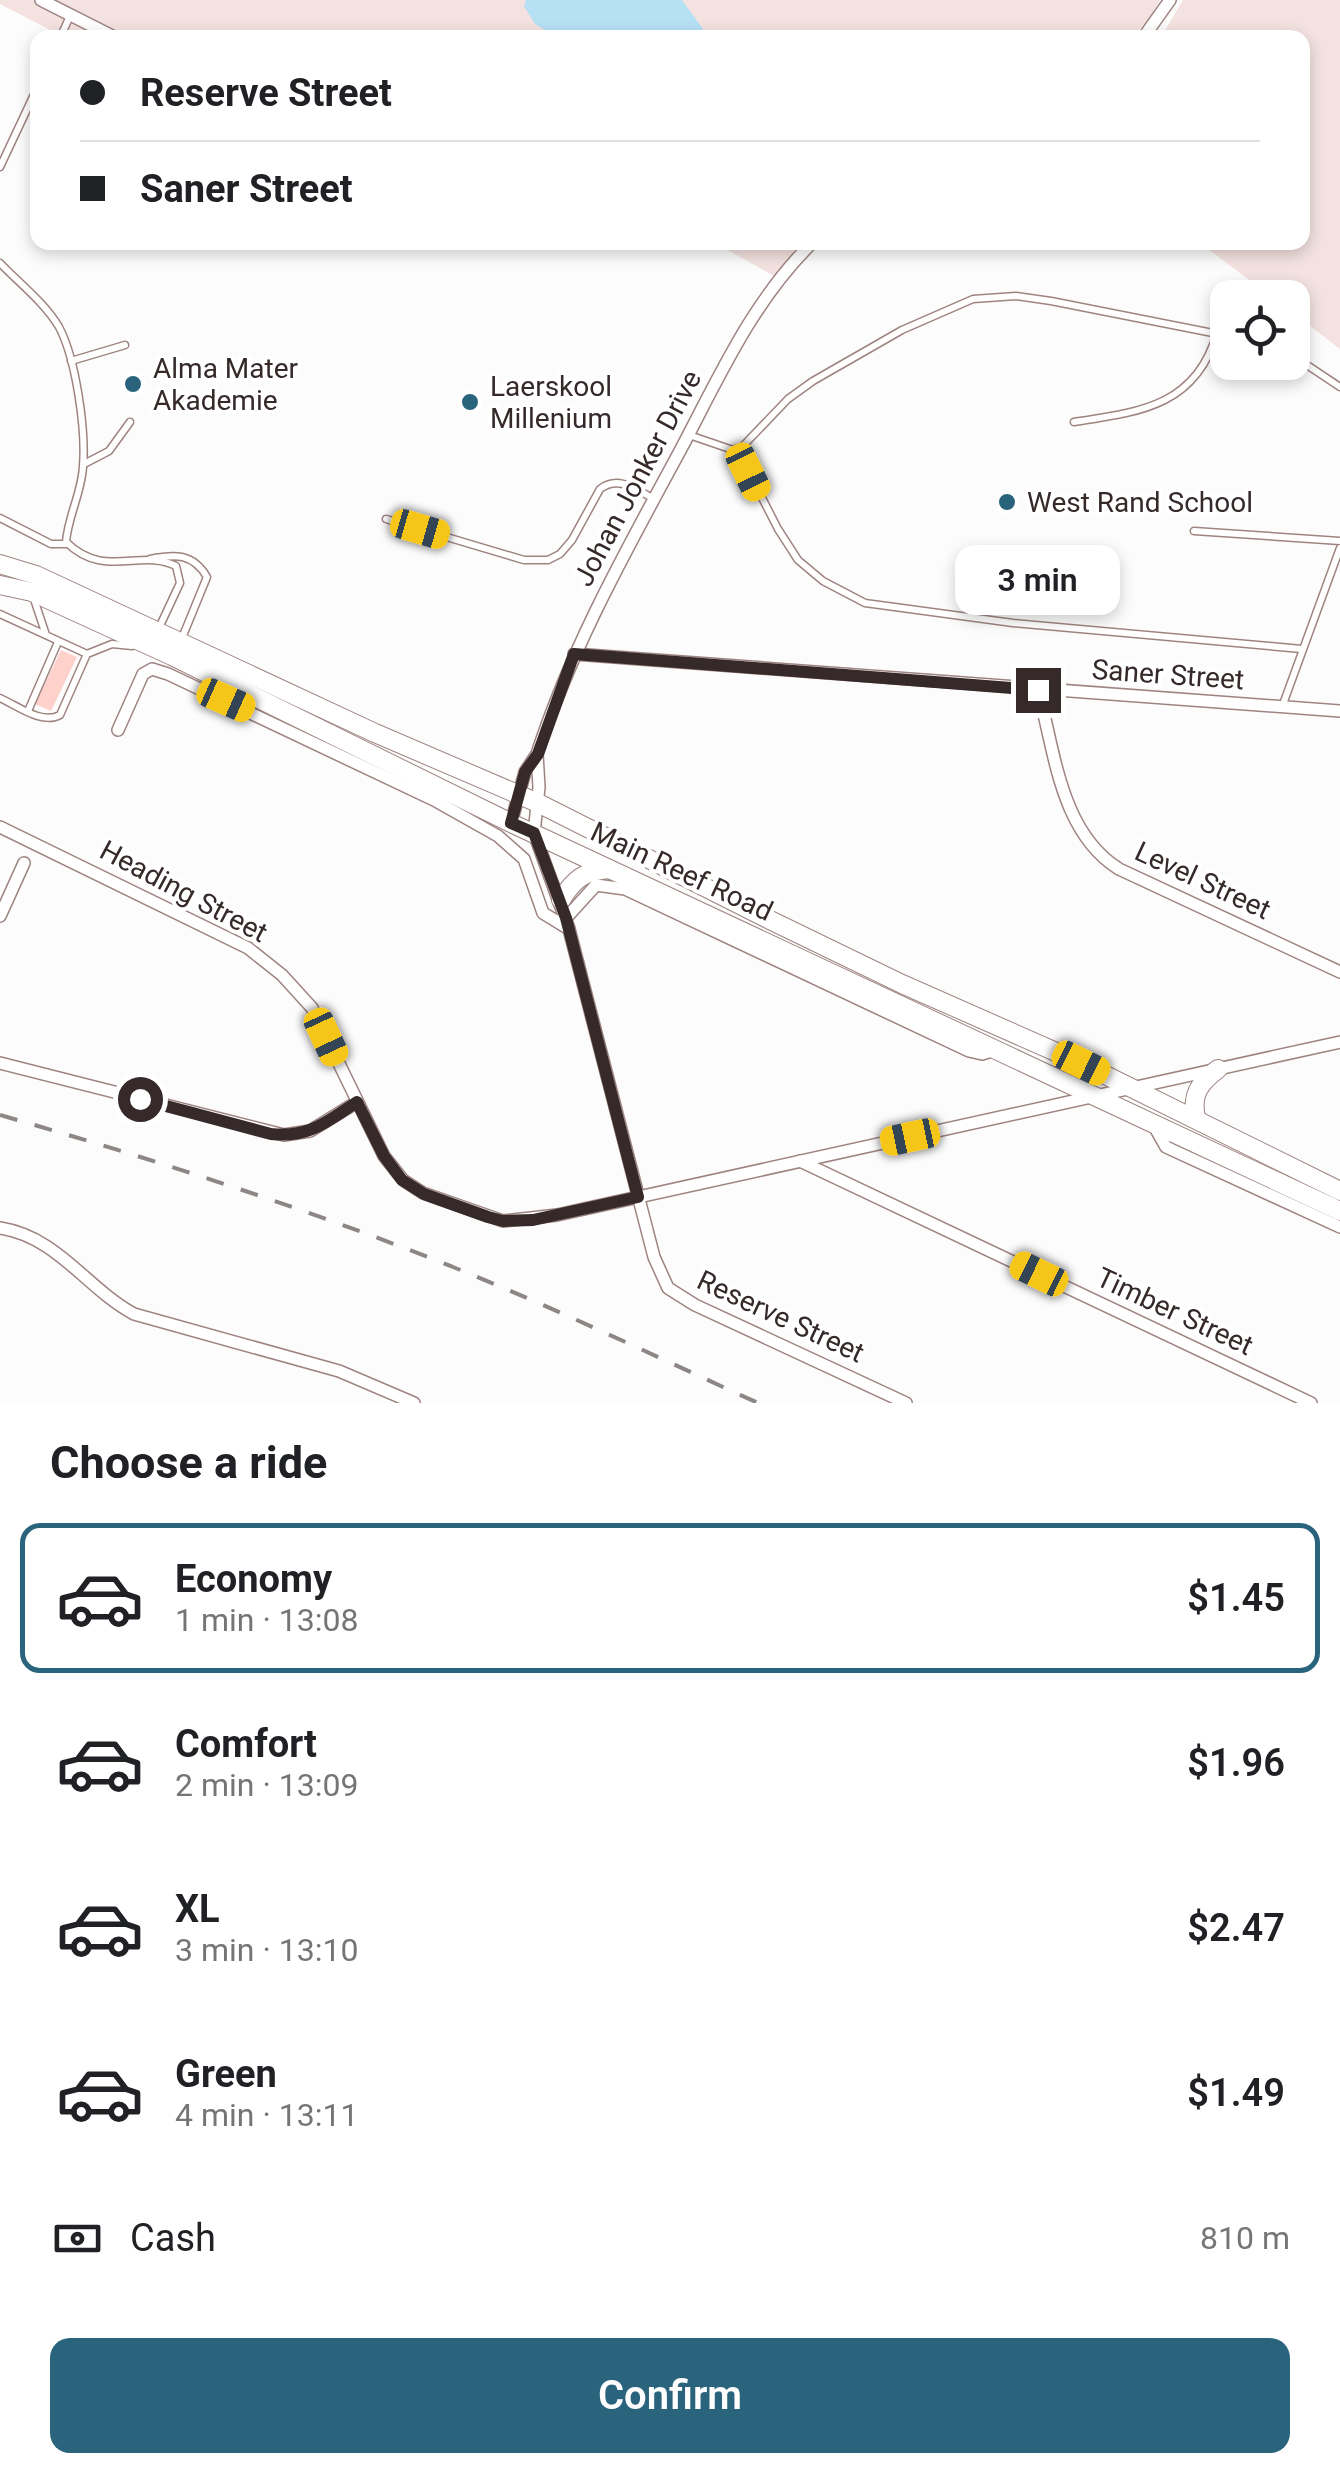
<!DOCTYPE html>
<meta charset="utf-8">
<style>
body{margin:0;font-family:Roboto,sans-serif;background:#f6f6f6;color:#202124;height:100vh;display:flex;flex-direction:column;font-size:38px;white-space:nowrap}
*{box-sizing:border-box;margin:0}
p{font-size:32px;color:#757577}
.icon{flex:none;width:55px;height:55px;fill:none;stroke:currentColor;stroke-width:2;stroke-linecap:round;stroke-linejoin:round}
.map{position:relative;height:1403px;overflow:hidden}
.details{display:flex;flex-direction:column;background:#fff;flex:1}
.details>*{flex:none}
.hud{position:absolute;left:30px;top:30px;width:1280px;height:220px;border-radius:20px;box-shadow:0 5px 15px #0003;display:grid;align-content:center;height:220px;padding:0 50px;background:#fff}
.tools{position:absolute;left:1210px;top:280px;display:grid;gap:20px}
.tools a{display:grid;place-items:center;width:100px;height:100px;border-radius:20px;background:#fff;box-shadow:0 5px 15px #0003;font-size:50px}
.end{position:absolute;width:45px;height:45px;margin:-22px;border:12px solid #352a29;background:#fff;box-shadow:0 0 0 5px #fff}
.from{border-radius:50%}
.bubble{position:absolute;height:70px;border-radius:20px;background:#fff;box-shadow:0 5px 15px #0003;font-size:32px;font-weight:600;line-height:70px;text-align:center}
.car{position:absolute;width:30px;height:60px;margin:-30px -15px;border-radius:12px;box-shadow:0 0 8px 2px #0007;background:linear-gradient(#f5c518 24%,#345 0 40%,#f5c518 0 76%,#345 0 86%,#f5c518 0)}
.hud b{display:flex;align-items:center;gap:35px;height:95px;font-size:38px}
.hud b+b{border-top:2px solid #e0e0e0}
.hud i{width:25px;height:25px;background:#202124}
ul{padding:0;list-style:none}
li{display:flex;align-items:center;gap:30px;height:150px;margin:0 20px 15px;padding:0 30px;border:5px solid transparent;border-radius:20px}
li div{flex:1}
li b{display:block;font-size:38px}
li em{font-style:normal;font-weight:600}
li.selected{border-color:#29647c}
li>.icon{width:90px;height:90px;stroke-width:1.5}
h2{padding:0 50px;font-size:45px;line-height:120px}
.pay{display:flex;align-items:center;gap:25px;height:110px;padding:0 50px;font-size:38px}
.pay p{margin-inline-start:auto}
.primary-button{display:flex;gap:20px;margin-top:auto;padding:20px 50px}
.primary-button a{flex:1;height:115px;border-radius:20px;background:#29647c;color:#fff;font-size:40px;font-weight:600;line-height:115px;text-align:center}
.map>svg:first-child{display:block}
.green{fill:#f3e2e0}
.water{fill:#b6e0f4}
.building{fill:#fed1cb}
.lines{fill:none;stroke-linecap:round;stroke-linejoin:round}
.service-casing{stroke:#9e8481;stroke-width:9}
.minor-casing{stroke:#9e8481;stroke-width:14}
.primary-casing{stroke:#9e8481;stroke-width:20}
.service{stroke:#fff;stroke-width:6}
.minor{stroke:#fff;stroke-width:11}
.primary{stroke:#fff;stroke-width:18}
.rail{stroke:#8c8685;stroke-width:4;stroke-dasharray:18 18;stroke-linecap:butt}
.route{stroke:#352a29;stroke-width:12}
.poi-dot{fill:#29647c;stroke:#fff;stroke-width:4}
.labels{text-anchor:middle;stroke-width:8;stroke-linejoin:round;paint-order:stroke}
.poi-label{font-size:28px;fill:#352a29;stroke:#fff;text-anchor:start}
.street-label{font-size:28px;fill:#352a29;stroke:#fff}
</style>
<div class="map">
<svg width="1340" height="1403" viewBox="0 0 1340 1403">
<rect width="100%" height="100%" fill="#fcfcfc"/>
<g class="green">
<polygon points="0,0 1160,0 1149,19 1131,38 66,38 0,4"/>
<polygon points="1183,0 1340,0 1340,349 1293,313 1292,298 1272,297 1200,243 1302,242 1302,38 1161,37"/>
<polygon points="715,243 805,243 776,277"/>
</g>
<polygon class="water" points="526,0 682,0 703,29 696,37 557,37 535,24 524,6"/>
<polygon class="building" points="61,650 77,657 51,711 35,704"/>
<g class="lines">
<g class="service-casing">
<g id="service">
<polyline points="60,38 70,16"/>
<polyline points="0,167 38,86"/>
<path d="M0,263C19,283 45,303 59,327C76,359 86,430 83,466C82,492 68,516 66,542C105,580 140,548 176,566L180,583L158,630"/>
<polyline points="1292,355 1340,387"/>
<polyline points="71,361 125,345"/>
<path d="M1074,422C1140,412 1196,406 1217,333"/>
<polyline points="689,435 733,450 742,447 788,399 813,381 902,330 973,299 1016,296 1051,301 1228,336"/>
<polyline points="737,449 778,529 798,560 823,581 865,603 1013,623 1302,649"/>
<polyline points="84,464 109,451 130,422"/>
<polyline points="0,518 51,544 67,544"/>
<path d="M386,519L524,560H548L560,554L572,540L600,489C618,475 636,489 654,499"/>
<polyline points="1194,531 1340,541"/>
<path d="M150,559C175,554 193,553 207,577L182,638"/>
<polyline points="34,599 46,635"/>
<polyline points="0,614 87,654"/>
<path d="M0,698C18,706 42,725 60,715L87,654L112,644L132,646"/>
<polyline points="1282,707 1340,548"/>
<polyline points="28,711 58,642"/>
</g>
</g>
<g class="minor-casing">
<g id="minor">
<polyline points="41,0 116,38"/>
<polyline points="1143,38 1170,0"/>
<polyline points="574,654 1340,711"/>
<path d="M1038,690C1055,752 1060,832 1119,869L1340,972"/>
<polyline points="118,730 143,674 152,669 168,674 434,800 498,836 524,859 543,913 569,929"/>
<polyline points="537,754 539,787 534,833 569,929 654,1257 668,1288 695,1305 906,1403"/>
<path d="M511,823L525,772L537,754C572,646 627,549 681,449C719,377 753,300 813,242"/>
<polyline points="0,827 248,948 282,975 312,1008 384,1156 403,1180 423,1193 503,1221 557,1215 1340,1042"/>
<polyline points="0,916 24,863"/>
<polyline points="566,918 596,885 625,889 969,1051 982,1054 995,1050"/>
<polyline points="0,1063 284,1135 310,1131 357,1102"/>
<polyline points="1153,1124 1166,1147 1340,1227"/>
<polyline points="800,1161 1311,1403"/>
<path d="M0,1228C58,1237 86,1288 134,1314L339,1371L414,1403"/>
</g>
</g>
<g class="primary-casing">
<g id="primary">
<polyline points="0,564 36,575 375,733 538,803 772,921 902,984 1081,1063 1340,1191"/>
<polyline points="0,585 32,592 172,656 511,823 1340,1211"/>
<path d="M561,900C574,879 584,871 609,869"/>
<path d="M1196,1118C1191,1095 1199,1083 1218,1069"/>
</g>
</g>
<use href="#service" class="service"/>
<use href="#minor" class="minor"/>
<use href="#primary" class="primary"/>
<path class="rail" d="M0,1115C153,1159 305,1208 453,1267C557,1309 657,1357 758,1403"/>
</g>
<g class="lines">
<path class="route" d="M140,1099L271,1134C310,1138 326,1122 357,1102L384,1156L402,1180L424,1194L488,1217L503,1221L533,1220L638,1197L566,918L534,833L511,823L525,772L538,754L574,654L1038,690"/>
</g>
<g class="poi-dot">
<circle cx="133" cy="384" r="10"/>
<circle cx="470" cy="402" r="10"/>
<circle cx="1007" cy="502" r="10"/>
</g>
<g class="labels">
<g class="poi-label">
<text x="153" y="378">Alma Mater<tspan x="153" dy="32">Akademie</tspan></text>
<text x="490" y="396">Laerskool<tspan x="490" dy="32">Millenium</tspan></text>
<text x="1027" y="512">West Rand School</text>
</g>
<g class="street-label">
<text transform="translate(637 478) rotate(-62)" y="10">Johan Jonker Drive</text>
<text transform="translate(1168 674) rotate(4)" y="10">Saner Street</text>
<text transform="translate(682 871) rotate(25)" y="10">Main Reef Road</text>
<text transform="translate(1203 880) rotate(25)" y="10">Level Street</text>
<text transform="translate(184 891) rotate(28)" y="10">Heading Street</text>
<text transform="translate(1175 1311) rotate(25)" y="10">Timber Street</text>
<text transform="translate(781 1316) rotate(25)" y="10">Reserve Street</text>
</g>
</g>
</svg>
<div class="tools">
<a><svg class="icon" aria-label="locate" viewBox="0 0 24 24"><circle cx="12" cy="12" r="6"/><path d="M12 2v4M12 18v4M2 12h4M18 12h4"/></svg></a>
</div>
<i class="end from" style="left:140px;top:1099px"></i>
<i class="end" style="left:1038px;top:690px"></i>
<div class="bubble" style="left:955px;top:545px;width:165px">3 min</div>
<i class="car" style="left:748px;top:472px;rotate:154deg"></i>
<i class="car" style="left:420px;top:529px;rotate:106deg"></i>
<i class="car" style="left:226px;top:700px;rotate:114deg"></i>
<i class="car" style="left:326px;top:1037px;rotate:155deg"></i>
<i class="car" style="left:1081px;top:1063px;rotate:116deg"></i>
<i class="car" style="left:910px;top:1137px;rotate:258deg"></i>
<i class="car" style="left:1039px;top:1274px;rotate:296deg"></i>
<div class="hud">
<b><i class="from"></i>Reserve Street</b>
<b><i></i>Saner Street</b>
</div>
</div>
<section class="details">
<h2>Choose a ride</h2>
<ul>
<li class="selected"><svg class="icon" aria-label="car" viewBox="0 0 24 24"><path d="M5 17H2v-5l4-1 3-4h7l3 4 3 1v5h-3M9 17h6M6 11h13"/><circle cx="7" cy="17" r="2"/><circle cx="17" cy="17" r="2"/></svg><div><b>Economy</b><p>1 min · 13:08</p></div><em>$1.45</em></li>
<li><svg class="icon" aria-label="car" viewBox="0 0 24 24"><path d="M5 17H2v-5l4-1 3-4h7l3 4 3 1v5h-3M9 17h6M6 11h13"/><circle cx="7" cy="17" r="2"/><circle cx="17" cy="17" r="2"/></svg><div><b>Comfort</b><p>2 min · 13:09</p></div><em>$1.96</em></li>
<li><svg class="icon" aria-label="car" viewBox="0 0 24 24"><path d="M5 17H2v-5l4-1 3-4h7l3 4 3 1v5h-3M9 17h6M6 11h13"/><circle cx="7" cy="17" r="2"/><circle cx="17" cy="17" r="2"/></svg><div><b>XL</b><p>3 min · 13:10</p></div><em>$2.47</em></li>
<li><svg class="icon" aria-label="car" viewBox="0 0 24 24"><path d="M5 17H2v-5l4-1 3-4h7l3 4 3 1v5h-3M9 17h6M6 11h13"/><circle cx="7" cy="17" r="2"/><circle cx="17" cy="17" r="2"/></svg><div><b>Green</b><p>4 min · 13:11</p></div><em>$1.49</em></li>
</ul>
<div class="pay"><svg class="icon" aria-label="cash" viewBox="0 0 24 24"><path d="M3 7h18v10H3z"/><circle cx="12" cy="12" r="2"/></svg>Cash<p>810 m</p></div>
<div class="primary-button"><a>Confirm</a></div>
</section>
